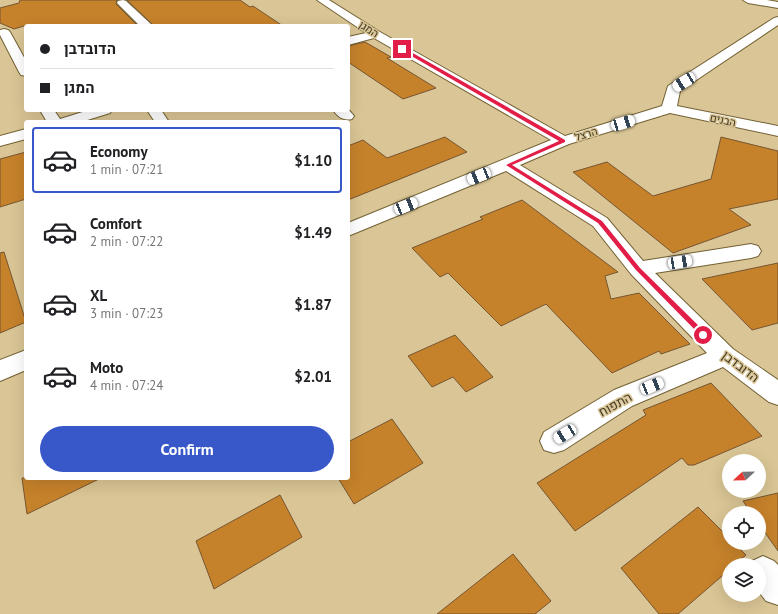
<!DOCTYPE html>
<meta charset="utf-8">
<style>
body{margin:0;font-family:"PT Sans",Heebo,sans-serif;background:#f6f6f6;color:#202124;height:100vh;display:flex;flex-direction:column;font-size:15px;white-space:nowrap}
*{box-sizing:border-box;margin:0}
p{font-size:13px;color:#757577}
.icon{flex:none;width:22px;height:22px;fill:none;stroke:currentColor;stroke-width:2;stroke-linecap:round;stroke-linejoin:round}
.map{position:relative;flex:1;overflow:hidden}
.drawer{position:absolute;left:24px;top:120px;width:326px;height:360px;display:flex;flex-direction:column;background:#fff;border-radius:4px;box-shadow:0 4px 16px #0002}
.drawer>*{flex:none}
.top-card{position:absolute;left:24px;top:24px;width:326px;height:88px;border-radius:4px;box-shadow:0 4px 16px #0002;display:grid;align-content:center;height:88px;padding:0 16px;background:#fff}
.needle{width:26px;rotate:248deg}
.tools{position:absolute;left:722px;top:454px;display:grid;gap:8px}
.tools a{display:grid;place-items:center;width:44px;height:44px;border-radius:50%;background:#fff;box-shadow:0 4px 16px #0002;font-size:20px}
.end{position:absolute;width:18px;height:18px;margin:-9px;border:5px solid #e11d48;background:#fff;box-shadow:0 0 0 2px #fff}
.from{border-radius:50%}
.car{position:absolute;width:12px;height:24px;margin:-12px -6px;border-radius:5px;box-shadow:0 0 3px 1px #0007;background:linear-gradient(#fff 24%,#345 0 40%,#fff 0 76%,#345 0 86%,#fff 0)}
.top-card b{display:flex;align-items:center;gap:14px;height:38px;font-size:15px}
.top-card b+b{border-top:1px solid #e0e0e0}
.top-card i{width:10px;height:10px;background:#202124}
ul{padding:7px 0 0;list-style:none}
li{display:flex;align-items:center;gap:12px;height:66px;margin:0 8px 6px;padding:0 8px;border:2px solid transparent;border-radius:4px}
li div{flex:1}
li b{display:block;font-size:15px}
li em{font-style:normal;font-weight:600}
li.current{border-color:#3857c8}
li>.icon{width:36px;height:36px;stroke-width:1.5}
.action{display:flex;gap:8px;margin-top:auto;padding:8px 16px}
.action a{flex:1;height:46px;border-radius:24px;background:#3857c8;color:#fff;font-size:16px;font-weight:600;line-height:46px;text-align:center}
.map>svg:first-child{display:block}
.building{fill:#c6822b;stroke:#765531}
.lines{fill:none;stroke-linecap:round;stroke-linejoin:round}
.street-casing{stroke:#736134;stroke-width:2}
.street{fill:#fff;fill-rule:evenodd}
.route{fill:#e11d48}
.labels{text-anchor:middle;stroke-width:3;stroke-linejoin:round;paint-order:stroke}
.far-street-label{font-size:11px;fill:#433b27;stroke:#d9c595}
.street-label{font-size:13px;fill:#433b27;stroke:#d9c595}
</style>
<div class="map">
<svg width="778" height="614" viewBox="0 0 778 614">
<rect width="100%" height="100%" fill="#d9c595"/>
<g class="building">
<polygon points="20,0 117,0 116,4 138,26 24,26 14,29 0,23 0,8 19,3"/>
<polygon points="127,0 240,0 250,7 253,6 283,26 154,26"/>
<polygon points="365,42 391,57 387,58 436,88 403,99 348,62 348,46"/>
<polygon points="445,137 467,152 348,200 348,146 363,140 387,158"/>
<polygon points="721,137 778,151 778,199 729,209 751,225 673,253 573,172 607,162 653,196 711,179"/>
<polygon points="26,152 26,199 0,207 0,159"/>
<polygon points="522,200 618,272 605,276 611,299 639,293 690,344 661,354 659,351 612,373 546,304 501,326 448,273 440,277 412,248 483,219 480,217"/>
<polygon points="4,252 26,322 0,333 0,253"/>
<polygon points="778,263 778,323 752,330 702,279"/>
<polygon points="455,335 493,377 466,392 453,377 432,387 408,356"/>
<polygon points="711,383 762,436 694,465 688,465 682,458 575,531 537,483 646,415 643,410"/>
<polygon points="392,419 423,463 354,504 338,478 348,478 348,442"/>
<polygon points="22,478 101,478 27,514"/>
<polygon points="778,493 778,551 759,524 759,513 751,513 743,501"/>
<polygon points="280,495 302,537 214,589 196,541"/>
<polygon points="698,507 729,538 729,543 734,543 746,555 734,565 729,565 729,570 678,614 659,614 621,568"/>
<polygon points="513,554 551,601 535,614 437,614"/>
</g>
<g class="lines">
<g class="street-casing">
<g id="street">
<polygon points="123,0 126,1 153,26 140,26 117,3 118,1"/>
<polygon points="317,0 329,0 380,32 565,136 662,106 668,86 774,18 778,17 778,25 680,91 677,106 778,126 778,136 670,113 569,144 520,165 607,218 643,261 751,244 758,246 761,251 758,256 751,258 655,273 733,349 778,380 778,405 769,402 723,367 632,406 564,450 554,453 544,450 540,441 544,432 614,390 707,353 631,274 593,226 506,171 348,236 348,223 551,140 374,38 348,45 348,37 366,33"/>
<polygon points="743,0 767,0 778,2 778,8 748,3"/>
<polygon points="4,29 8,30 10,32 26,61 26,76 21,75 19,72 0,35 0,30"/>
<path d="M348,109L354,116L352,119C343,121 338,117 333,110Z"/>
<polygon points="40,110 54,110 60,119 89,110 112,110 110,113 81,122 47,122"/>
<polygon points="147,110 161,110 169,122 155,122"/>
<polygon points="26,129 26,139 0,146 0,136"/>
<polygon points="26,350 26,370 0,381 0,360"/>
<polygon points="763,556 774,561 778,565 778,605 766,601 759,592 759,565 750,565 752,561"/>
</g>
</g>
<use href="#street" class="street"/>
</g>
<polygon class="route" points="401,48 404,48 565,140 565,142 512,165 602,221 640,268 706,333 706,336 701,336 636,270 598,223 506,165 559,141 401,50"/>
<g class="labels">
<g class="far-street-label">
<text transform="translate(369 29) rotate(32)" y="4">המגן</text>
<text transform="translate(723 120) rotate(12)" y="4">הבנים</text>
<text transform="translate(586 134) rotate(-17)" y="4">הרצל</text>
</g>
<g class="street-label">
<text transform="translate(741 366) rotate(37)" y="5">הדובדבן</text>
<text transform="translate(615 404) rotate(-29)" y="5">התפוח</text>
</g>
</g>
</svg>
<div class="tools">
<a><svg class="needle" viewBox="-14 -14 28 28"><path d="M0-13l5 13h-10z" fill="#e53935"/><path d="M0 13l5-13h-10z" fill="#757577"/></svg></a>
<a><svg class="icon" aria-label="locate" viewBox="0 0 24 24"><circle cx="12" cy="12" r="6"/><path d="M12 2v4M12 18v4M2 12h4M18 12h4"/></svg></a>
<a><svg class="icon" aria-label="layers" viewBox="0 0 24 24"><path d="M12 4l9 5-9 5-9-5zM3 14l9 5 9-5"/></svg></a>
</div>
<i class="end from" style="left:703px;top:335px"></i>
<i class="end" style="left:402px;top:49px"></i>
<i class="car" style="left:684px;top:82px;rotate:238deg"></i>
<i class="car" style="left:623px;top:123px;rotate:73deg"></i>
<i class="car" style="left:479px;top:176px;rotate:248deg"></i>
<i class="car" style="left:406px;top:206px;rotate:68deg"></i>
<i class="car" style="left:680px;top:262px;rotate:81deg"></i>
<i class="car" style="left:652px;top:386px;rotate:68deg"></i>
<i class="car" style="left:565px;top:434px;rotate:238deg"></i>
<div class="top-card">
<b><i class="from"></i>הדובדבן</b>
<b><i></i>המגן</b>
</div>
<section class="drawer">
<ul>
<li class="current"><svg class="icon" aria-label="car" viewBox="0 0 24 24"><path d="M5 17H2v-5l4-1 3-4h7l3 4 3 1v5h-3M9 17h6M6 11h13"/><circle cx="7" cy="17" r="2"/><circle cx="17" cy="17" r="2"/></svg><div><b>Economy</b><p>1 min · 07:21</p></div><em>$1.10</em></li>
<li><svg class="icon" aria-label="car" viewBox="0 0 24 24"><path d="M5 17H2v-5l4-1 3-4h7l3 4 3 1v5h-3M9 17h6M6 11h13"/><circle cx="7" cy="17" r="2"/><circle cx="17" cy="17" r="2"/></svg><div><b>Comfort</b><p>2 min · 07:22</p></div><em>$1.49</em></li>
<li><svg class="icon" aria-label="car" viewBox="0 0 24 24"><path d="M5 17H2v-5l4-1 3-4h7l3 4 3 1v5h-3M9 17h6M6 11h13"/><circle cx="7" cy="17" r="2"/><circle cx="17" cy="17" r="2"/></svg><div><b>XL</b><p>3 min · 07:23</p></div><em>$1.87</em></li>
<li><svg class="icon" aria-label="car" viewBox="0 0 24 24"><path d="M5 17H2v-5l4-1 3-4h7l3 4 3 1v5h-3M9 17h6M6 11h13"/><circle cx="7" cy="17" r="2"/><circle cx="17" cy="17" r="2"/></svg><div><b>Moto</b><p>4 min · 07:24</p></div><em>$2.01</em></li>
</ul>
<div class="action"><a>Confirm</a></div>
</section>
</div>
